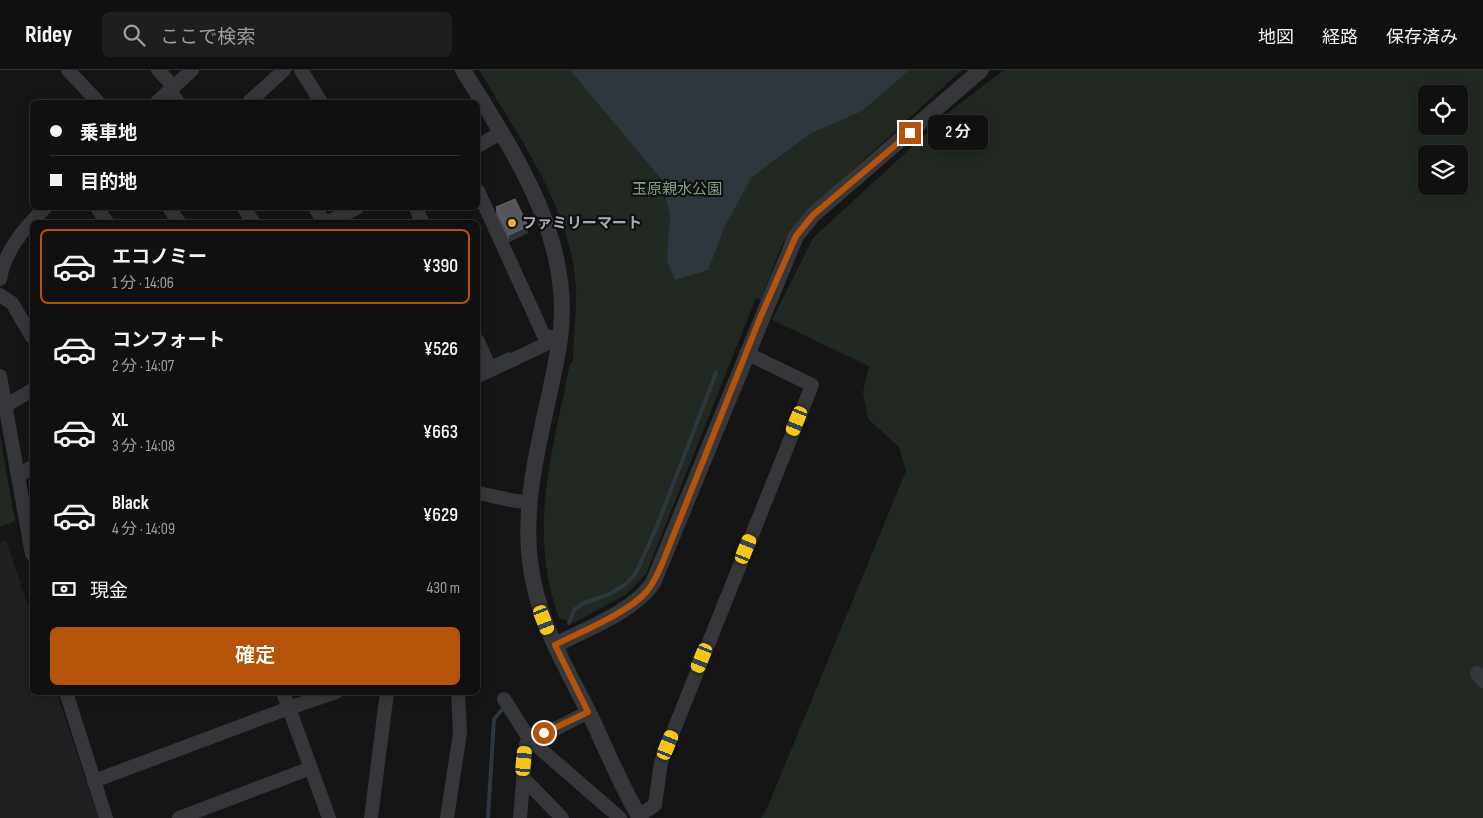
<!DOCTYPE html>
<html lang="ja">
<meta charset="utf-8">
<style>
body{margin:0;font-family:"Sofia Sans Condensed","Noto Sans JP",sans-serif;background:#1e1e1e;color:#f1f3f6;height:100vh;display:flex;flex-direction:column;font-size:19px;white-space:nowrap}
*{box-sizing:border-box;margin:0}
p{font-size:16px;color:#9c9d9f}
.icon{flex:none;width:28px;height:28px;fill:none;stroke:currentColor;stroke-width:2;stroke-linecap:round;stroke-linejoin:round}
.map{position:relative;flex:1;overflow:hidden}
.side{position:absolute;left:30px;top:150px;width:450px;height:475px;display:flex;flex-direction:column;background:#101010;border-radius:8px;box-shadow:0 2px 12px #0003,0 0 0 1px #303030}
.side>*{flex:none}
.guide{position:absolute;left:30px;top:30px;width:450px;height:110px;border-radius:8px;box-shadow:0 2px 12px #0003,0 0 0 1px #303030;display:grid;align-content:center;height:110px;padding:0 20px;background:#101010}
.tools{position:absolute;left:1418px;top:15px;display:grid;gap:10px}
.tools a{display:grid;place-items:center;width:50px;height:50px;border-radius:8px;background:#101010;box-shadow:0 2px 12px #0003,0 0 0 1px #303030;font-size:25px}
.end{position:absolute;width:22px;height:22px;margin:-11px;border:6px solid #b45309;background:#fff;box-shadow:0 0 0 2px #fff}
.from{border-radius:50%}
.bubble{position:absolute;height:35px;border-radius:8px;background:#101010;box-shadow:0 2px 12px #0003,0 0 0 1px #303030;font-size:16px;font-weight:600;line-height:35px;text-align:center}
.car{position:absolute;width:15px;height:30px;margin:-15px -8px;border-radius:6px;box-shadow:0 0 4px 1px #0007;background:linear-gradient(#f5c518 24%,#345 0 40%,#f5c518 0 76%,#345 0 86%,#f5c518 0)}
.guide b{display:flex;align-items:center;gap:18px;height:48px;font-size:19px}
.guide b+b{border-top:1px solid #303030}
.guide i{width:12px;height:12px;background:#f1f3f6}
ul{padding:9px 0 0;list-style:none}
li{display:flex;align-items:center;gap:15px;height:75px;margin:0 10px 8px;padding:0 10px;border:2px solid transparent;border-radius:8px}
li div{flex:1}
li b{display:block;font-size:19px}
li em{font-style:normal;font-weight:600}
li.current{border-color:#b45309}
li>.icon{width:45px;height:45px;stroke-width:1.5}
.pay{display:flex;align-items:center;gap:12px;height:55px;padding:0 20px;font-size:19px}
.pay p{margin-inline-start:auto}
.action{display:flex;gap:10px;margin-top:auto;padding:10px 20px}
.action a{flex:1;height:58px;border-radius:8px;background:#b45309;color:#fff;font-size:20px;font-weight:600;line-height:58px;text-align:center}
header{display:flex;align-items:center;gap:30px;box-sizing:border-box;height:70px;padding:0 25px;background:#101010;border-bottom:1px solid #303030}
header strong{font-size:24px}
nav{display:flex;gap:28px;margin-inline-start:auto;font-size:18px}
.search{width:350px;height:45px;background:#1e1e1e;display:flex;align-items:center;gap:12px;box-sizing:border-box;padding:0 18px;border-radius:8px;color:#9c9d9f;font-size:19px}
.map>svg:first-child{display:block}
.built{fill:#212123}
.green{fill:#212922;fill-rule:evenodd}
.water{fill:#2f373e}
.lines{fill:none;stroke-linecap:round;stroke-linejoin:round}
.stream{stroke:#2f373e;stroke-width:4}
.minor{stroke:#36373b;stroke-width:14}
.tertiary{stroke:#36373b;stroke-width:16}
.wall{fill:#4b4c51}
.shaded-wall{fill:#313235}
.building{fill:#55565c;stroke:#62646a}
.route{stroke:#b45309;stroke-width:6}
.poi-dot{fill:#e7b23c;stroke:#101011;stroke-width:2}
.labels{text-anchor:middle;stroke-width:4.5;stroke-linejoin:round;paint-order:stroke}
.park-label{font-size:15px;fill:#7fa082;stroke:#101011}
.poi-label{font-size:15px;font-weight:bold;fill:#a7abb6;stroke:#101011;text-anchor:start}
</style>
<header>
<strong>Ridey</strong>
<div class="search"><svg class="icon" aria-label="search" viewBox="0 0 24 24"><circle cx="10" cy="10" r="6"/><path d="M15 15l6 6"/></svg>ここで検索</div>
<nav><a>地図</a><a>経路</a><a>保存済み</a></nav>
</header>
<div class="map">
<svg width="1483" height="748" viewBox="0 0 1483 748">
<rect width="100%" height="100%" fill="#151516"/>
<polygon class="built" points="6,471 32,548 32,622 57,623 98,748 0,748 0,473"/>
<g class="green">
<path d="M479,0H962L799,149L781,177L761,230L756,228L646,504L627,524L574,553L559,548C527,458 553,383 570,293H573C573,268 577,242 576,217C572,140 517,64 479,0Z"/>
<path d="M1004,0H1483V748H761L768,736L906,401L899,377L868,349L863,322L869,296L772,250L813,168L954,38ZM1426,24H1459V56H1426ZM1426,84H1459V116H1426Z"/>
<polygon points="0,365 15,451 0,457"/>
</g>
<polygon class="water" points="570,0 909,0 862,41 811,63 752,107 725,156 708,200 675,210 667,190 670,147 662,110"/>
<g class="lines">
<g class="stream">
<polyline points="491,292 509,284"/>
<polyline points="569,553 574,540 584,533 610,524 627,513 636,503 657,456 716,303"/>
<polyline points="488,748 494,649 502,640"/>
</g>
<g class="minor">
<polyline points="68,0 98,32"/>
<polyline points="158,0 174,17"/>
<polyline points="301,0 321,32"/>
<polyline points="170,21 178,32"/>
<polyline points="157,32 192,0"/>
<polyline points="249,32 284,0"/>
<polyline points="478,76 500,63"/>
<polyline points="478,121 544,266 560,268"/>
<polyline points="97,138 107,152"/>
<polyline points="169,138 179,152"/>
<polyline points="244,138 253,152"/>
<polyline points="315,138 324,152"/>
<polyline points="416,138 422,152"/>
<polyline points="328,152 357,138"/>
<path d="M0,209C5,180 25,157 45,138"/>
<polyline points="0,225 12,233 32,267"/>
<polyline points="478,271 490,299"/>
<polyline points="0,306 32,484"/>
<polyline points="478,306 559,268"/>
<polyline points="5,336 32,320"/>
<polyline points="18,406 32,397"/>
<polyline points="478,423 516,431 529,432"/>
<polyline points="1477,603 1483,611"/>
<polyline points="66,622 106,748"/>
<polyline points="283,622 329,748"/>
<polyline points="504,629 530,670 620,748"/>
<polyline points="523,708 562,748"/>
<polyline points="94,711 289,638 336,622"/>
<polyline points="638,746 655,735 661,692 812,315 746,283"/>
<polyline points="179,748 311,698"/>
<polyline points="371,748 387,622"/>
<polyline points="447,748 460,663 458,622"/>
<polyline points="520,748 526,674 588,642"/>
</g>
<g class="tertiary">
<path d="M463,0C513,81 574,169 560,269C549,342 521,417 530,491C536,548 566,597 591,647C607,681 621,716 640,748"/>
<path d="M555,575C586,559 633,542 653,513L796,166L813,145L981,0"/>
</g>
</g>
<polygon class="wall" points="496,137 528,163 509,172 496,144"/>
<polygon class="shaded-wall" points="528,156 528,163 509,172 509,165"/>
<polygon class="building" points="515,129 528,156 509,165 496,137"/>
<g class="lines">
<path class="route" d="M544,663L588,642L555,575C580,562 630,542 647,521C654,513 658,503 662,494L760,248L796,166L813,145L910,63"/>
</g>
<circle class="poi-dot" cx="512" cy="153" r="5"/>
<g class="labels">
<g class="park-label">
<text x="677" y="124">玉原親水公園</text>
</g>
<g class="poi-label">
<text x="522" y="158">ファミリーマート</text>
</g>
</g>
</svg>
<div class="tools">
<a><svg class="icon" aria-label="locate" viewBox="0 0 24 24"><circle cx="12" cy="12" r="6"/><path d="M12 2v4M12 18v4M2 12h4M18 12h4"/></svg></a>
<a><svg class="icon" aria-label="layers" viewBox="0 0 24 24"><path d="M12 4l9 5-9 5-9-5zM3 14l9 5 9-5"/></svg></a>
</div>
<i class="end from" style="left:544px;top:663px"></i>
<i class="end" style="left:910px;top:63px"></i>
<div class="bubble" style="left:928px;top:45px;width:60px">2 分</div>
<i class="car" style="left:797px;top:351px;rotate:202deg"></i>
<i class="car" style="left:746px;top:479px;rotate:22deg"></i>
<i class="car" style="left:544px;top:550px;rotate:159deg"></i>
<i class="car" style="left:702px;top:588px;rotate:202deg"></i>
<i class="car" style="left:668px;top:675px;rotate:22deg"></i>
<i class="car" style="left:524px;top:691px;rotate:5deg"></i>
<div class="guide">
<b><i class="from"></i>乗車地</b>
<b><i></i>目的地</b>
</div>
<section class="side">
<ul>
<li class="current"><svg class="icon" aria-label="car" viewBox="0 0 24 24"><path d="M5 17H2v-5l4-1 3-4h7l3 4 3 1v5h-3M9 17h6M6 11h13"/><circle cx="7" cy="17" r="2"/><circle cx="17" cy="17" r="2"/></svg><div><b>エコノミー</b><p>1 分 · 14:06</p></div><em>¥390</em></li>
<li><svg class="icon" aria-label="car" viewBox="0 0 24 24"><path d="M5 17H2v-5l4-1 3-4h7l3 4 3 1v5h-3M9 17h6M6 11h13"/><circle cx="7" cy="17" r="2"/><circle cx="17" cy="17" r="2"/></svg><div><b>コンフォート</b><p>2 分 · 14:07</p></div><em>¥526</em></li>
<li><svg class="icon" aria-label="car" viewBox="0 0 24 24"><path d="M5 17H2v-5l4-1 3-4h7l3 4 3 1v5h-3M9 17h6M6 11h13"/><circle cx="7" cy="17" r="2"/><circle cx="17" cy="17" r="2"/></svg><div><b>XL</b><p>3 分 · 14:08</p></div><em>¥663</em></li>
<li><svg class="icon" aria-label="car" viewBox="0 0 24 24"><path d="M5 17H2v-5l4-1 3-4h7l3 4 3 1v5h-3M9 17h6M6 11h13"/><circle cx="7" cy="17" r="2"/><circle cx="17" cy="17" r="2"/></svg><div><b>Black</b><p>4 分 · 14:09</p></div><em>¥629</em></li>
</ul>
<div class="pay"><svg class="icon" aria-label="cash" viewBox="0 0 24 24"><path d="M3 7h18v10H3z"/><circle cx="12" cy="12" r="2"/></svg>現金<p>430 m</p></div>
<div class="action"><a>確定</a></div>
</section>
</div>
